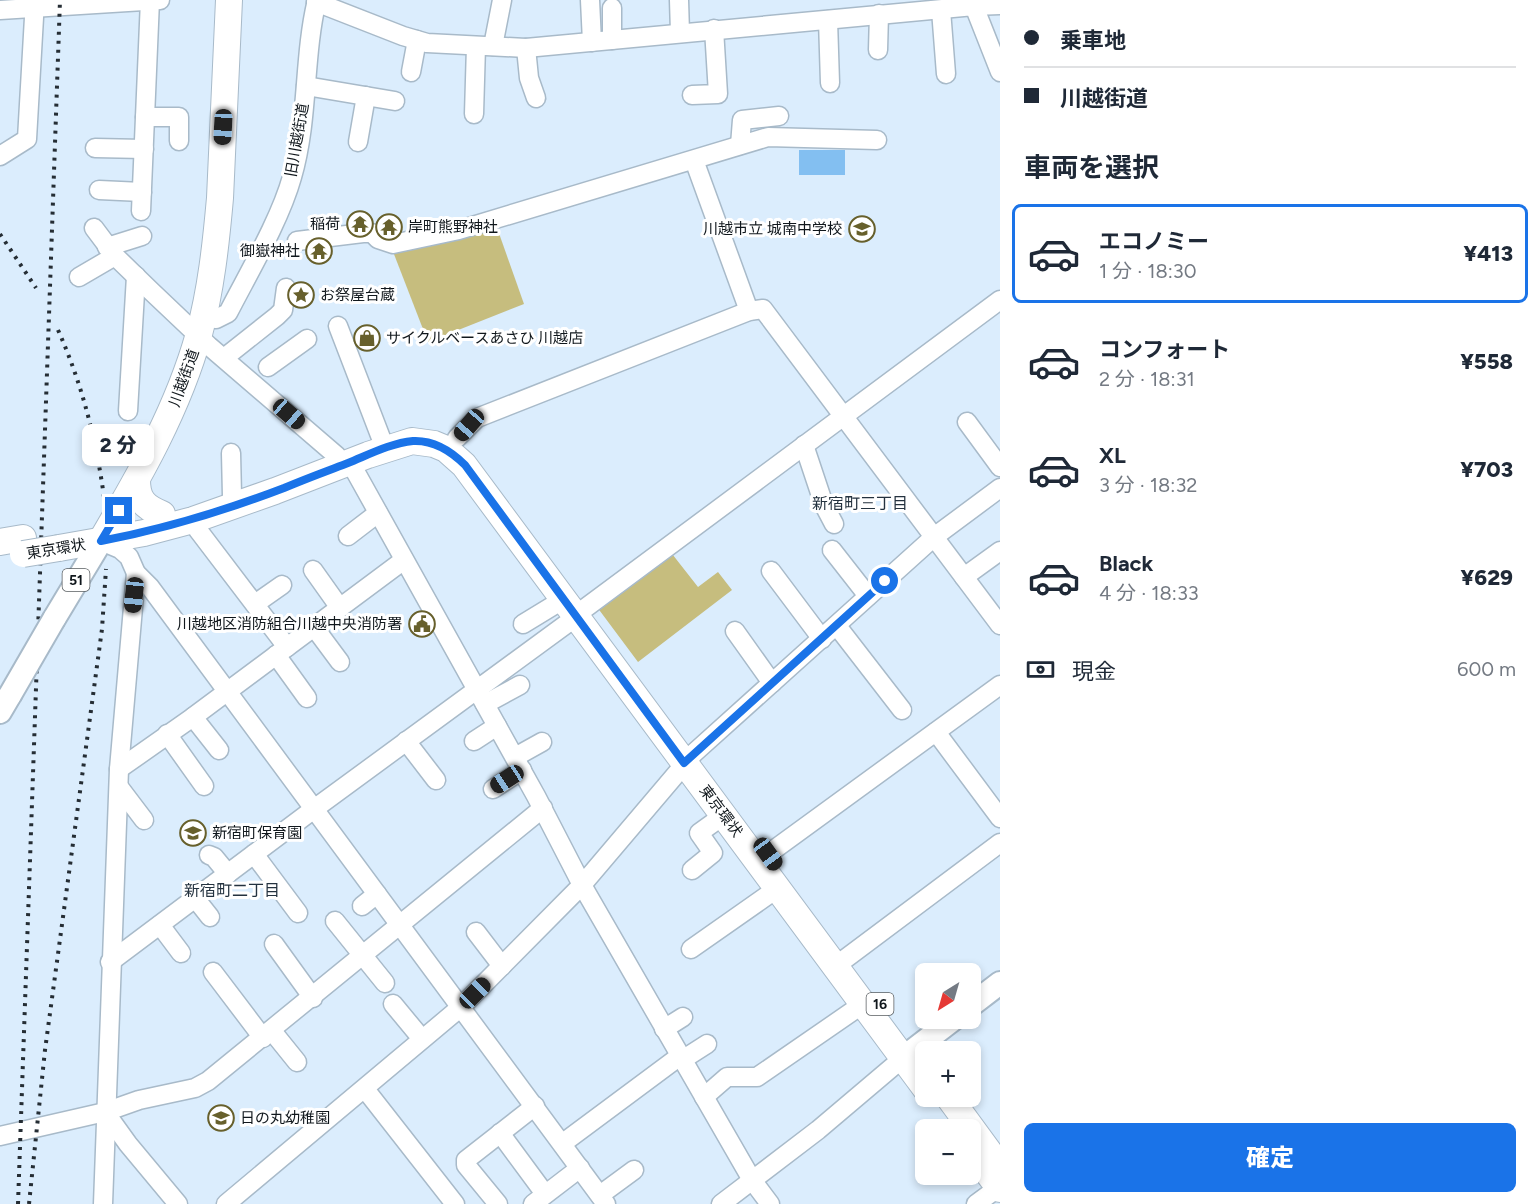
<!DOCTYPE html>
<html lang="ja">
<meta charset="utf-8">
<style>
body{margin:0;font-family:Figtree,"Noto Sans JP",sans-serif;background:#f2f2f3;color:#1f2937;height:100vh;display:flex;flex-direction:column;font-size:22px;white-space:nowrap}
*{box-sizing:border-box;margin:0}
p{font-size:20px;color:#747a83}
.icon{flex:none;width:33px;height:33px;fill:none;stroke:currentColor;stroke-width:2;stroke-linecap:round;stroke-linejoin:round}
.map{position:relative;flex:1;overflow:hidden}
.details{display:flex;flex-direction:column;background:#fff;width:540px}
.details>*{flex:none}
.banner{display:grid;align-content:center;height:132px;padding:0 24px;background:#fff}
.needle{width:39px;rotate:217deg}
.fabs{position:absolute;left:915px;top:963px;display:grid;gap:12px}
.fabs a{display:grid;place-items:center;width:66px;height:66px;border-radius:9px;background:#fff;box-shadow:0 3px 9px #0003;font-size:30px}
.end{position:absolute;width:27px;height:27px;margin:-14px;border:8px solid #1a73e8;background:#fff;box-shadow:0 0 0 3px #fff}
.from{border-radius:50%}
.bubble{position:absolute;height:42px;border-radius:9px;background:#fff;box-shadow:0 3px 9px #0003;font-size:20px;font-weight:800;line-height:42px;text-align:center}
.car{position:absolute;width:18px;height:36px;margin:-18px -9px;border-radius:8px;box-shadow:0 0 4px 2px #0007;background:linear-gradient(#222 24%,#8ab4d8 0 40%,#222 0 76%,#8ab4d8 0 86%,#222 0)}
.banner b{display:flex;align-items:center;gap:21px;height:57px;font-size:22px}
.banner b+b{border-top:2px solid #e0e1e3}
.banner i{width:15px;height:15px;background:#1f2937}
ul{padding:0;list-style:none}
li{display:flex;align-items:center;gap:18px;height:99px;margin:0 12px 9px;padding:0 12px;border:3px solid transparent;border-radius:9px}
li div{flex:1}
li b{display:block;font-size:22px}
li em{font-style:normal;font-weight:800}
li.current{border-color:#1a73e8}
li>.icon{width:54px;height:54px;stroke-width:1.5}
h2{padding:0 24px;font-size:27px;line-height:72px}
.pay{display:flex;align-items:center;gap:15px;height:66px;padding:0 24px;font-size:22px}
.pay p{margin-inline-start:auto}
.action{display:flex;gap:12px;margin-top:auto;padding:12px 24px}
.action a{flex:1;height:69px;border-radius:9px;background:#1a73e8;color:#fff;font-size:24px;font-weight:800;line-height:69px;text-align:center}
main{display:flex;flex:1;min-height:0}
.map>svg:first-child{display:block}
.green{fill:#c6bd7e}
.water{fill:#83bff1}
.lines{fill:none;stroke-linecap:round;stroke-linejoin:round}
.minor-casing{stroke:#a8bac9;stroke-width:21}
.major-casing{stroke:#a8bac9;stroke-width:26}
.highway-casing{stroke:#a8bac9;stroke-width:28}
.minor{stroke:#fff;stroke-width:18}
.major{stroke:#fff;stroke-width:22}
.highway{stroke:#fff;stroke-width:26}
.rail{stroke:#252d34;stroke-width:4;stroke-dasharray:3 6;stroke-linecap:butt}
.major-bridge-casing{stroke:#a8bac9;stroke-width:26;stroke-linecap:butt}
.highway-bridge-casing{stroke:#a8bac9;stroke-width:28;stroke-linecap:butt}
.major-bridge{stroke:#fff;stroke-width:22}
.highway-bridge{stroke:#fff;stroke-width:26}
.route{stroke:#1a73e8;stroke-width:8}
.labels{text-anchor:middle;stroke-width:6;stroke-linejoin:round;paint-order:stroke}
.shield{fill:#fff;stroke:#585d60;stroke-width:1.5}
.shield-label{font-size:14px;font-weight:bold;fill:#10171c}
.street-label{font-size:15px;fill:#10171c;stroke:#fff}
.poi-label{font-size:15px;fill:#10171c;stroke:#fff;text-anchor:start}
.neighbourhood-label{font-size:16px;fill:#24323f;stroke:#fff}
</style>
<main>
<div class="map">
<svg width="1000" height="1204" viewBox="0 0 1000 1204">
<rect width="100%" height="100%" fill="#dbedfd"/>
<g class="green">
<polygon points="495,222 524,304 428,342 392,249"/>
<polygon points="669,550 698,587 718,572 732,590 638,662 597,607"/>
</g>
<rect class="water" x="799" y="150" width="46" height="25"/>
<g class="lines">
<g class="minor-casing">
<g id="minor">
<polyline points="590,0 592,42"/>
<polyline points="679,0 680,33"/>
<polyline points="974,0 974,6 1000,5"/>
<polyline points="316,2 403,36 427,43 526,48 974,6 1000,72"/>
<polyline points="612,8 612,40"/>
<polyline points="0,10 160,0"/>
<polyline points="941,10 946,74"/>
<polyline points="828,20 830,83"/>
<polyline points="493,46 502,0"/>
<polyline points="526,48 529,78 536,98"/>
<polyline points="878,50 879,14"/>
<polyline points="411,72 417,40"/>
<polyline points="306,86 395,101"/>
<polyline points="692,95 718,94 714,29"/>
<polyline points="474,114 476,46"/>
<polyline points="145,117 179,117 179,141"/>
<polyline points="358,142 366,96"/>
<polyline points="740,145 742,120 779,116"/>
<polyline points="95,148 144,149"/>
<polyline points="0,156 27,139 35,0"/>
<polyline points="694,160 749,311"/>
<polyline points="99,190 142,192"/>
<polyline points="141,211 150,0"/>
<polyline points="94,228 115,256 151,291 209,346 337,456"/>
<polyline points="297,241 363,233 372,233 378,239 393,244 459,230 768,137 877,140"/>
<polyline points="107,247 142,236"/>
<polyline points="79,277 115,256"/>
<path d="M204,316L216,319L228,313C249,272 280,220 292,177C309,119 303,58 317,0"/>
<polyline points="338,326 381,438"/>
<polyline points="224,358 277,316 283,310 286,288"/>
<polyline points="268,367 307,339"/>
<polyline points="128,411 136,276"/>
<polyline points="967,422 1000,467"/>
<polyline points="457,438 477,418 749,311 763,309 1000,625"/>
<polyline points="804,445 824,505 834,524"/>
<polyline points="231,453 232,496"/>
<polyline points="350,462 536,796 582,885 752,1180 770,1204"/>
<polyline points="193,520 198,530 287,647"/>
<polyline points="348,536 378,513"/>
<polyline points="101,541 120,549 129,557 136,573 150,587 606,1204"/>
<polyline points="832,550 868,596"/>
<polyline points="313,570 340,608"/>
<polyline points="771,571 822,639"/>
<polyline points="964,577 1000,551"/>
<polyline points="255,604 282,585"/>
<polyline points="584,609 1000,300"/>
<polyline points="523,624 564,599"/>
<polyline points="837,626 902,710"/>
<polyline points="314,627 340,662"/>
<polyline points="735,631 772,683"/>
<polyline points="276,655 307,698"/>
<polyline points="485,704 520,685"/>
<polyline points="193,717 219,750"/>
<polyline points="936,732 1000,818"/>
<polyline points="167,734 204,786"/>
<polyline points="406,741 436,780"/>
<polyline points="474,741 497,726"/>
<polyline points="515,757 542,742"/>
<polyline points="119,769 193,717 404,560"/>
<polyline points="119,787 144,820"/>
<polyline points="493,789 522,770"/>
<polyline points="254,854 298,913"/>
<polyline points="768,854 1000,685"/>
<polyline points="209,855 214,857 228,874"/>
<polyline points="692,870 713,853 699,833 724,815"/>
<polyline points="195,898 210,917"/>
<polyline points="362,906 377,894"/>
<polyline points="335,921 385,983"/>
<polyline points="160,925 181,953"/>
<polyline points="476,932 502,966"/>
<polyline points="274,944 313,998"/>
<polyline points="691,949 778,888"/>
<polyline points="845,959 1000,843"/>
<polyline points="110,962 314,809 576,617"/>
<polyline points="213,972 263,1038"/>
<polyline points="393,1004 422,1039"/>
<polyline points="664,1029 683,1017"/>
<polyline points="272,1031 297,1062"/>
<polyline points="682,1060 707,1044"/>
<polyline points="365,1089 455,1204"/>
<polyline points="704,1097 727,1077 757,1077 863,1004"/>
<polyline points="105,1112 128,1144 178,1204"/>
<polyline points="500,1133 545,1194"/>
<polyline points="0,1136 105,1112 139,1100 195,1088 208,1081 543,808"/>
<polyline points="563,1143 680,1056"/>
<polyline points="600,1195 634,1170"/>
<polyline points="103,1204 119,769 136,573"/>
<polyline points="226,1204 461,1007 582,885 694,753 934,537 1000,488"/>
<polyline points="498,1204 466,1165 466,1160 535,1106"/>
<polyline points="533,1204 580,1168"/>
<polyline points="721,1204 818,1130 903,1058"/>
<polyline points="976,1204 999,1187"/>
</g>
</g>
<g class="major-casing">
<g id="major">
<polyline points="54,619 101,541"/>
<polyline points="0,712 10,695"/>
<polyline points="970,1006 1000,983"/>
<polyline points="903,1058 955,1018"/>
</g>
</g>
<g class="highway-casing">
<g id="highway">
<path d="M137,480C137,499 144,507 162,514"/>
<path d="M101,541C140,475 178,409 199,334C211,290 216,243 220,198L229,0"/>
<polyline points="0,542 23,538"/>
<polyline points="59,548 144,533 193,520 275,491 368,455 412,441 434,444 446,449 464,465 926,1089"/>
<polyline points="948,1096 1000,1167"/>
<polyline points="976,1157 1000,1189"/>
</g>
</g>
<use href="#minor" class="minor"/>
<use href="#major" class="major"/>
<use href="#highway" class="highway"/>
<g class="rail">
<polyline points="0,234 36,288"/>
<path d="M58,330C82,384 96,439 104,497"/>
<polyline points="18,1204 60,0"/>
<polyline points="29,1204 45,1050 102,629 106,569"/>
</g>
<g class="major-bridge-casing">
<polyline id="major-bridge" points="10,695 54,619"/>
</g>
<g class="highway-bridge-casing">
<polyline id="highway-bridge" points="23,554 59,548"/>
</g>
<use href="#major-bridge" class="major-bridge"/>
<use href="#highway-bridge" class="highway-bridge"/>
</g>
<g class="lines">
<path class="route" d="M119,511L101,541C164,529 224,511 284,488C305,479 327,471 348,463C368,455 391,443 413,441C434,440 451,451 465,465L684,763L885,581"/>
</g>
<defs>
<g id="temple-ring" transform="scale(1.35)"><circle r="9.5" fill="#fff" stroke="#67602c" stroke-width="1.5"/><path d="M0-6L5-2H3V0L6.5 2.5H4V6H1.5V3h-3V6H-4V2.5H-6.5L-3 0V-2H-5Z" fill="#67602c"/></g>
<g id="school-ring" transform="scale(1.35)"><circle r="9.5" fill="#fff" stroke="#67602c" stroke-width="1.5"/><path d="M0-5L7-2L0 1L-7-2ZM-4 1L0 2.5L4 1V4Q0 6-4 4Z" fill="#67602c"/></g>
<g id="sight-ring" transform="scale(1.35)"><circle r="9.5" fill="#fff" stroke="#67602c" stroke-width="1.5"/><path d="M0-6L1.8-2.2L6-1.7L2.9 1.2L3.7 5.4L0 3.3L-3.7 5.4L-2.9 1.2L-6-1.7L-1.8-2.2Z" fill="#67602c"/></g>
<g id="shop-ring" transform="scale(1.35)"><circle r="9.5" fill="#fff" stroke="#67602c" stroke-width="1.5"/><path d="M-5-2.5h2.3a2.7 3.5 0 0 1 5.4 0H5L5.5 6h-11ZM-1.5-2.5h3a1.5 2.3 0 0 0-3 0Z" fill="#67602c"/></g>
<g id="civic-ring" transform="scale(1.35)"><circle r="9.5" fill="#fff" stroke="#67602c" stroke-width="1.5"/><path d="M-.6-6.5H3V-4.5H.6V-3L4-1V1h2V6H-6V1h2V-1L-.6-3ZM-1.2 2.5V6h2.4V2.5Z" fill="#67602c"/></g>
</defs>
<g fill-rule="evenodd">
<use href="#temple-ring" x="360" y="224"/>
<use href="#temple-ring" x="389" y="227"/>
<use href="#school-ring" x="862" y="229"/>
<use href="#temple-ring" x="319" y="251"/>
<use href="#sight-ring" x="301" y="295"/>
<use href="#shop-ring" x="367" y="338"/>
<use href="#civic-ring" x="422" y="624"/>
<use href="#school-ring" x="193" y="833"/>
<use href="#school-ring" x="221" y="1118"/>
</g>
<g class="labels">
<g class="shield">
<rect x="62.5" y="569" width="27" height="22" rx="4.5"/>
<rect x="866.5" y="993" width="27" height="22" rx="4.5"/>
</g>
<g class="shield-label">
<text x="76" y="585">51</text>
<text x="880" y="1009">16</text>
</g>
<g class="street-label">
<text transform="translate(297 140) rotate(-80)" y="5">旧川越街道</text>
<text transform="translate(184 378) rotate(-70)" y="5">川越街道</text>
<text transform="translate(56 549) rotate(-9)" y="5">東京環状</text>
<text transform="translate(721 811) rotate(53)" y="5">東京環状</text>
</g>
<g class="poi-label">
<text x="340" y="229" text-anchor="end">稲荷</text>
<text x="408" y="232">岸町熊野神社</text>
<text x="842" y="234" text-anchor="end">川越市立 城南中学校</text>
<text x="300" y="256" text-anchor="end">御嶽神社</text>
<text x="320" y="300">お祭屋台蔵</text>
<text x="386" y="343">サイクルベースあさひ 川越店</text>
<text x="402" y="629" text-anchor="end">川越地区消防組合川越中央消防署</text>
<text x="212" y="838">新宿町保育園</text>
<text x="240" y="1123">日の丸幼稚園</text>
</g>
<g class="neighbourhood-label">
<text x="860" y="509">新宿町三丁目</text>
<text x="232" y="896">新宿町二丁目</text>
</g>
</g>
</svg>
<div class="fabs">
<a><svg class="needle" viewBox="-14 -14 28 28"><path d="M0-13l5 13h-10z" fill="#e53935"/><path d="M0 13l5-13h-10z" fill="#747a83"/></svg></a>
<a>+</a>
<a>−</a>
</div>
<i class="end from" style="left:885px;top:581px"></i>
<i class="end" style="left:119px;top:511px"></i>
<div class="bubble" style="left:82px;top:424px;width:72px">2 分</div>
<i class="car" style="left:223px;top:127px;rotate:183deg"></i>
<i class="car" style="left:289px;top:414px;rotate:131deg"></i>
<i class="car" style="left:469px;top:425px;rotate:221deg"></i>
<i class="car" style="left:134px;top:595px;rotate:186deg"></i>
<i class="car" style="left:507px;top:779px;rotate:237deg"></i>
<i class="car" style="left:768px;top:854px;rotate:144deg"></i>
<i class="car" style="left:475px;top:993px;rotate:45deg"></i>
</div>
<section class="details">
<div class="banner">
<b><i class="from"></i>乗車地</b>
<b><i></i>川越街道</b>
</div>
<h2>車両を選択</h2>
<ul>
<li class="current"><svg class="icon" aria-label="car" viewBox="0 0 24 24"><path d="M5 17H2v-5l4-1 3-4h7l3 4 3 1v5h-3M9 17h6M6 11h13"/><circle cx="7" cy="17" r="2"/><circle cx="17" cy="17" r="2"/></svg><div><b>エコノミー</b><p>1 分 · 18:30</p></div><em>¥413</em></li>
<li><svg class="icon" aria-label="car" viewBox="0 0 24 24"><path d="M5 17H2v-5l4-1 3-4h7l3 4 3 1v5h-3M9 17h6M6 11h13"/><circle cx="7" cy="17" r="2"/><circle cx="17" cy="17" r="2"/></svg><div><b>コンフォート</b><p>2 分 · 18:31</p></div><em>¥558</em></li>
<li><svg class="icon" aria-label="car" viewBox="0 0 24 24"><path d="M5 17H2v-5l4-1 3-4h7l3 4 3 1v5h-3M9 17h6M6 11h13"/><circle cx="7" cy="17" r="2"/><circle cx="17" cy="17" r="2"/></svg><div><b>XL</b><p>3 分 · 18:32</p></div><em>¥703</em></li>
<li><svg class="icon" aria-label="car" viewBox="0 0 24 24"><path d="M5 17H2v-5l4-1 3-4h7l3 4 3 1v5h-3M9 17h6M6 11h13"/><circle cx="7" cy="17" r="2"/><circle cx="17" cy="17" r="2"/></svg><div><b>Black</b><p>4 分 · 18:33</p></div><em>¥629</em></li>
</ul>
<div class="pay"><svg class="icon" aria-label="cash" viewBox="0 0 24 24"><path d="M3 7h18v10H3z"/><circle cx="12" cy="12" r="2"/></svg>現金<p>600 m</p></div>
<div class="action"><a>確定</a></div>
</section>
</main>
